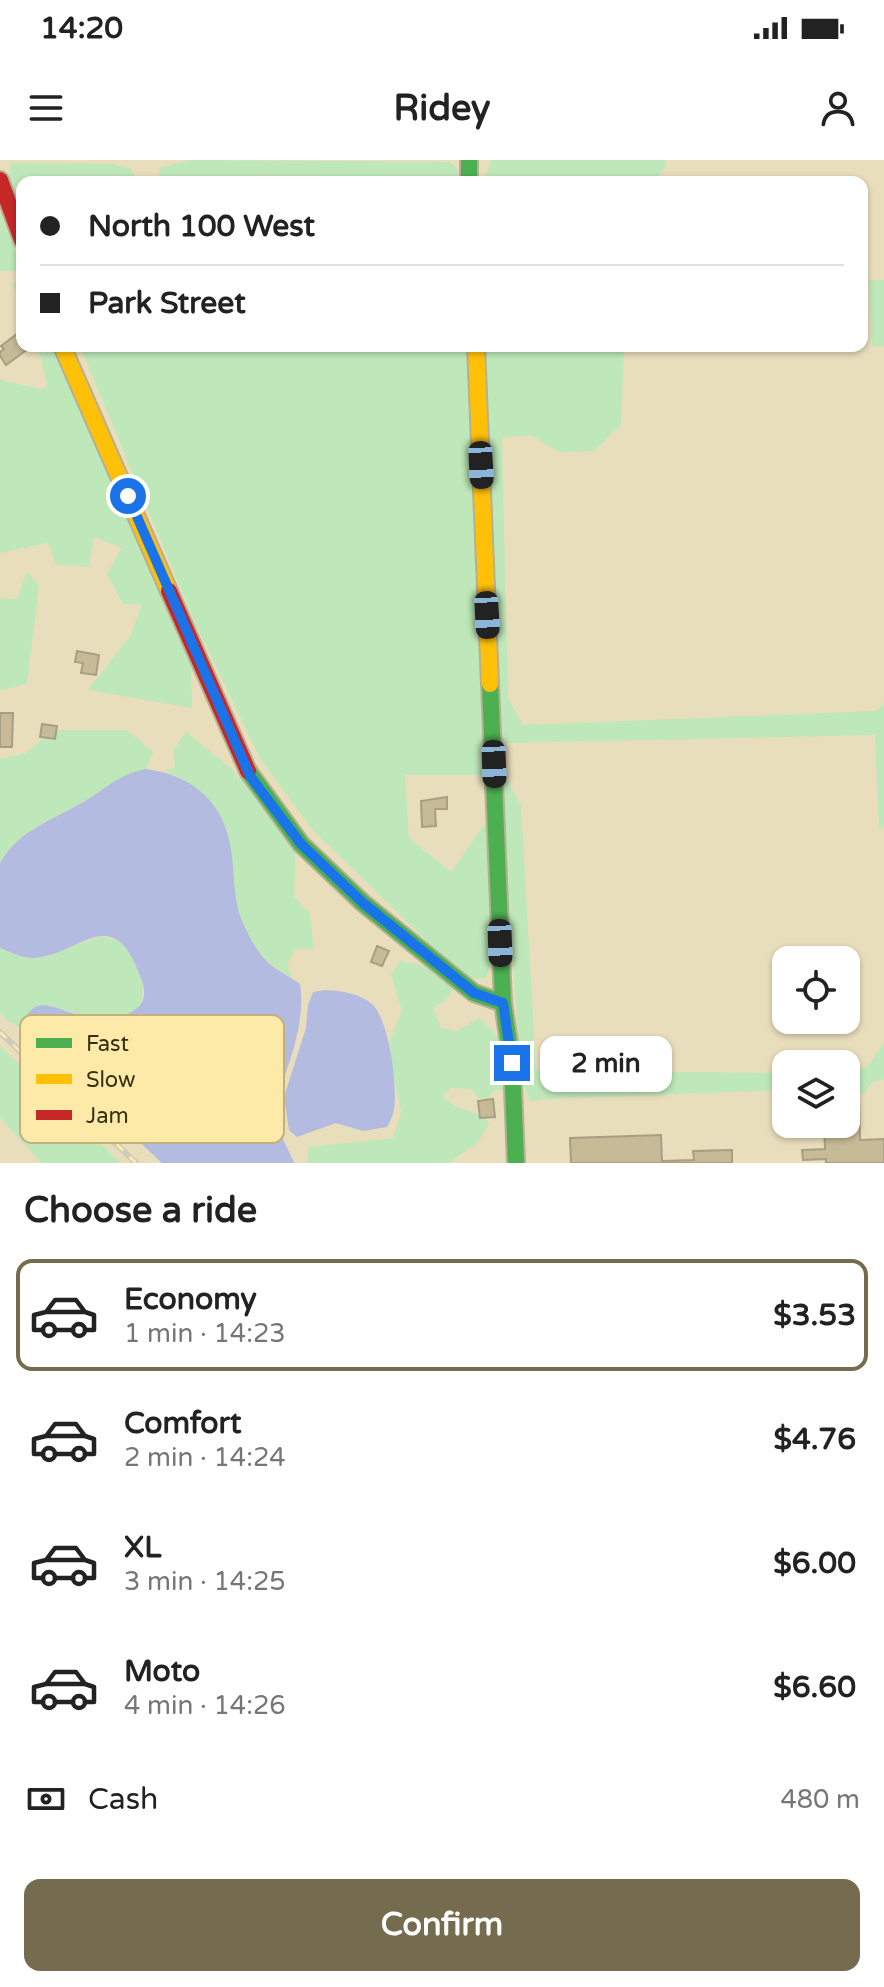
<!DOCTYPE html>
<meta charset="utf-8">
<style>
body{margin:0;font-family:"Varela Round",sans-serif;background:#f6f6f6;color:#222;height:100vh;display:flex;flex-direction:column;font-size:30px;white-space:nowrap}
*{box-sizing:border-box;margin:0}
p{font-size:26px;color:#767676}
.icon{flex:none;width:44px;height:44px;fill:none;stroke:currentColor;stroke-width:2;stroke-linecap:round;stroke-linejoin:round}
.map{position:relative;height:1003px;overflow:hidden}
.details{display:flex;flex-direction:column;background:#fff;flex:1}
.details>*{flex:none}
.banner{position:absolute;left:16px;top:16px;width:852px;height:176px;border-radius:16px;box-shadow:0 2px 6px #0004;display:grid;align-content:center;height:176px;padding:0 24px;background:#fff}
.controls{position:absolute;left:772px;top:786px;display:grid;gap:16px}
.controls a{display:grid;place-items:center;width:88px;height:88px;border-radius:16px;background:#fff;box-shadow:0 2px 6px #0004;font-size:40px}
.end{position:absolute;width:36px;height:36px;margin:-18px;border:10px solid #1a73e8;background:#fff;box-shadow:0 0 0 4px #fff}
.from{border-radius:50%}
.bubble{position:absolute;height:56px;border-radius:16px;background:#fff;box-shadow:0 2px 6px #0004;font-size:26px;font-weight:700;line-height:56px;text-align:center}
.car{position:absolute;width:24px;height:48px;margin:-24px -12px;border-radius:10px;box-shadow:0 0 6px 2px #0007;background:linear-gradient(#222 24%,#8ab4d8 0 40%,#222 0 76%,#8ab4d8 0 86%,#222 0)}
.banner b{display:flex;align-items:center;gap:28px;height:76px;font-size:30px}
.banner b+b{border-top:2px solid #e0e0e0}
.banner i{width:20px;height:20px;background:#222}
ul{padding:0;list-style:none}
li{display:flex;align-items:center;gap:24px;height:112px;margin:0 16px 12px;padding:0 8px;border:4px solid transparent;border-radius:16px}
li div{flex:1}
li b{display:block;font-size:30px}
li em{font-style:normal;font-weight:700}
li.active{border-color:#756c4f}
li>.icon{width:72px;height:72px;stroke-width:1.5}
h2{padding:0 24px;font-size:36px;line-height:96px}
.pay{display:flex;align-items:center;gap:20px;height:88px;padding:0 24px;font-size:30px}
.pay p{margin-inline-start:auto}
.cta{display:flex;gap:16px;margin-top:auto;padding:16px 24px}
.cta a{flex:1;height:92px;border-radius:16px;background:#756c4f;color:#fff;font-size:32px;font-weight:700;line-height:92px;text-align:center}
.status{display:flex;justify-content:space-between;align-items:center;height:56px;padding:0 40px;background:#fff;direction:ltr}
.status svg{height:22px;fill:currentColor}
header{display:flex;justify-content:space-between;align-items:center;height:104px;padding:0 24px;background:#fff;font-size:36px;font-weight:700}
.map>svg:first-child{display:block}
.green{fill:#bee8b9}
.water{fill:#b3bbe1}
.building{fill:#c6bb96;stroke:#a89f83;stroke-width:2}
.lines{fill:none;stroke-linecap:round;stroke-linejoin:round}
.fast-casing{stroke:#b7af93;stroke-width:20}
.slow-casing{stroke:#b7af93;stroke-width:20}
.jam-casing{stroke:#b7af93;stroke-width:20}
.fast{stroke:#4caf50;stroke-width:16}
.slow{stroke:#ffc107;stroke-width:16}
.jam{stroke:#c62828;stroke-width:16}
.rail-casing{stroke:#cdcabf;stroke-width:6}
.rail{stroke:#fde9a8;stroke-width:3;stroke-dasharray:9;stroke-linecap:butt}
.route{stroke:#1a73e8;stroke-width:10}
.key{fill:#fde9a8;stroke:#c2b17c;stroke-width:2}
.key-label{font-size:22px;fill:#372f15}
</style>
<div class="status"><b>14:20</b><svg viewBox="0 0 49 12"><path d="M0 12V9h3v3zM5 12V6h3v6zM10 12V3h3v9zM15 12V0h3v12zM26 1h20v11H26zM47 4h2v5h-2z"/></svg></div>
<header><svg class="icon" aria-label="menu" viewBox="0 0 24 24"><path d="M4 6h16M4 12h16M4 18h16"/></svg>Ridey<svg class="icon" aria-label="person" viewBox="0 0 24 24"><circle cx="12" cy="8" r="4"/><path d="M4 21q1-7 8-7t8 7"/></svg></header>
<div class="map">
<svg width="884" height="1003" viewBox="0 0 884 1003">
<rect width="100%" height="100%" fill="#e9debc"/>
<g class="green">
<polygon points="192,0 449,2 458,9 458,22 160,22 159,8"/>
<polygon points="491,0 665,0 666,7 653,22 484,22"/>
<polygon points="11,3 114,4 131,9 138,22 22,22 22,48 8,15"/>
<polygon points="0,53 22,106 22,143 13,124 18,120 19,111 0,111"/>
<polygon points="869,120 884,120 884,186 872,186"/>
<polygon points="38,186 56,186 191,495 192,548 88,530 131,475 142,444 123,444 107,414 122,388 94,377 89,407 56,404 48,383 0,393 0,220 41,229 47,226"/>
<polygon points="80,186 466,186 484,615 405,615 409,678 451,712 486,662 492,801 486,818 473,819 456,810 312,669 259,597 192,456"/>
<polygon points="484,186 624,186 621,265 594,291 559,292 530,275 502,278 508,538 523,565 876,551 884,543 884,665 879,670 875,575 507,583 498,580"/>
<polygon points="27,412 39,425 27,524 0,530 0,438 17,439"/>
<path d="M53,570H127L153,592L146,609C116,615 105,630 80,644C50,661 18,671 0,703V599L26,593Z"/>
<path d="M186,572L233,610L238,619L244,612L296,684L294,737L310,754L314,789H296L287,804L292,818C262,803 242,773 235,741C231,721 234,699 229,679C221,646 195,621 164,611L175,608L173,591Z"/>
<polygon points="503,612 521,645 536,910 786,913 786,930 545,939 531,942 524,928 520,901 499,616"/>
<path d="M102,777C110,778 118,779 125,785C139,798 152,838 134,851C114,866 71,853 49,845L26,856V870L9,862L0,854V788C10,792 21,798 32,798C49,799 81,780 102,777Z"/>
<path d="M400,801L427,807L453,828L447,839L433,848L441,868L456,871L480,858L506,884L507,931L494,930L487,939L478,938L471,929L450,928L443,936C457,954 477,947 489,964L478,982L449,1003H307L309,987L393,978L401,952L388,885L402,851L391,815Z"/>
<polygon points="884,883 884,919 872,922 864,934 846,934 846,911 867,907"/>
<polygon points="0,886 121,1003 42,1003 0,958"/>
</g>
<g class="water">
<path d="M146,609C187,614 219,637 229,679C236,707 231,736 243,763C249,777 258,794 270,804C279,812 291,817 300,824C304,846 298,876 291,897C285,917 275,937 277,957C279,975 288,988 294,1003H162L35,884L26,870V856C28,854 32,849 35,847C49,841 63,852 76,854C96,859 126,862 140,845C147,836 144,825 140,816C113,741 81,794 35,798C23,799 11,792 0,788V703C18,671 50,661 80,644C105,630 116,615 146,609Z"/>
<path d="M325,830C342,831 360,833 373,845C389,861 398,926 394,949C393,955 390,962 387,967L363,971L336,963L297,977L289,970L284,937L306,868L308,845L313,832Z"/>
</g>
<g class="building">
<polygon points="17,174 22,181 22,186 28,189 6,205 0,196 0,192 4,189 1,186"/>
<polygon points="77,491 99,495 96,515 81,513 83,503 75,502"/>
<polygon points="0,553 13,553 12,587 0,587"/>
<polygon points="42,564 57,566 55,579 40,577"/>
<polygon points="447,637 447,649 435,649 436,666 422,667 421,641"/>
<polygon points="377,786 389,791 382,806 371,802"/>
<polygon points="846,936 859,936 860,980 884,979 884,1003 826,1003 826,999 803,1000 802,990 825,989 824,964 846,964"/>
<polygon points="493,939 495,957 480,958 478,941"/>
<polygon points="661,975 662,1001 694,1000 693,991 732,990 732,1003 571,1003 570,978"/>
</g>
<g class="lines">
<g class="fast-casing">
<g id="fast">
<polyline points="469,0 469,22"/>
<polyline points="490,524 503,843 512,903 516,1003"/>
<polyline points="248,611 301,684 363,743 474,833 503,843"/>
</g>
</g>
<g class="slow-casing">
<g id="slow">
<polyline points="62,186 169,431"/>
<polyline points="476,186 490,524"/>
</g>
</g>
<g class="jam-casing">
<g id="jam">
<polyline points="0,20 22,80"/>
<polyline points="169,431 248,611"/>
</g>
</g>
<use href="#fast" class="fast"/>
<use href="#slow" class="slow"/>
<use href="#jam" class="jam"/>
<g class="rail-casing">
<polyline id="rail" points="0,872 136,1003"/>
</g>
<use href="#rail" class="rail"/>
</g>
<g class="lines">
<polyline class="route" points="128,336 250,616 301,684 363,743 474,833 503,843 512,903"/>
</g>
<rect x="20" y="855" width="264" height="128" rx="12" class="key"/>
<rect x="36" y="878" width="36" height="10" fill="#4caf50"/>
<rect x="36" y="914" width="36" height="10" fill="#ffc107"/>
<rect x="36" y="950" width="36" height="10" fill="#c62828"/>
<g class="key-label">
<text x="86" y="891">Fast</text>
<text x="86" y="927">Slow</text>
<text x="86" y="963">Jam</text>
</g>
</svg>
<div class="controls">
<a><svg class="icon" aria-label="locate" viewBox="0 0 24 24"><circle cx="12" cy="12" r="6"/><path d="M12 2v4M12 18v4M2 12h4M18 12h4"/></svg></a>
<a><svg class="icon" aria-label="layers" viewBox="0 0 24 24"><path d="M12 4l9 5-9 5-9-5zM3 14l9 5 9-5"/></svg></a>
</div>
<i class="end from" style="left:128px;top:336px"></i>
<i class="end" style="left:512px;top:903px"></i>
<div class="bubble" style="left:540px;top:876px;width:132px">2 min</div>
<i class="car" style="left:481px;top:305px;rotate:177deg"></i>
<i class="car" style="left:487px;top:455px;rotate:177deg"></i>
<i class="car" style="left:494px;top:604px;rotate:178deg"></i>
<i class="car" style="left:500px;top:783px;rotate:178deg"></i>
<div class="banner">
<b><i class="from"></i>North 100 West</b>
<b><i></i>Park Street</b>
</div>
</div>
<section class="details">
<h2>Choose a ride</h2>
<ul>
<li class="active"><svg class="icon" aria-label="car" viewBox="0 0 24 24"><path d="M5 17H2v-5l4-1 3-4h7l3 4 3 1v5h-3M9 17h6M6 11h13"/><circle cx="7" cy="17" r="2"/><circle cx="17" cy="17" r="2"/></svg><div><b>Economy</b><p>1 min · 14:23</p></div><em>$3.53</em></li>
<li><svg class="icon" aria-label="car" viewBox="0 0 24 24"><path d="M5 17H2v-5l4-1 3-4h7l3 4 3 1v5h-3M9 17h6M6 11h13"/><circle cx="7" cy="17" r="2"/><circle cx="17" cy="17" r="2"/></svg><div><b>Comfort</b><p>2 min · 14:24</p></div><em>$4.76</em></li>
<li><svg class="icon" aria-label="car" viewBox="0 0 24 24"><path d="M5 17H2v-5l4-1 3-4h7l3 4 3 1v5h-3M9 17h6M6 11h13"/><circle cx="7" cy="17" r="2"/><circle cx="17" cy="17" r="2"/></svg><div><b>XL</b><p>3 min · 14:25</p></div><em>$6.00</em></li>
<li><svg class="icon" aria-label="car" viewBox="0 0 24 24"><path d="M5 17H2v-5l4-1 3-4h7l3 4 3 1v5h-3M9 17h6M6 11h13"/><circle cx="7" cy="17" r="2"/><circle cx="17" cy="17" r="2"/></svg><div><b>Moto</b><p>4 min · 14:26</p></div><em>$6.60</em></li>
</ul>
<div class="pay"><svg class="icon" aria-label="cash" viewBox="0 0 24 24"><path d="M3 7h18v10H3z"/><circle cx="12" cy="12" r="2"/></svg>Cash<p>480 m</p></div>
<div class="cta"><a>Confirm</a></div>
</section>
